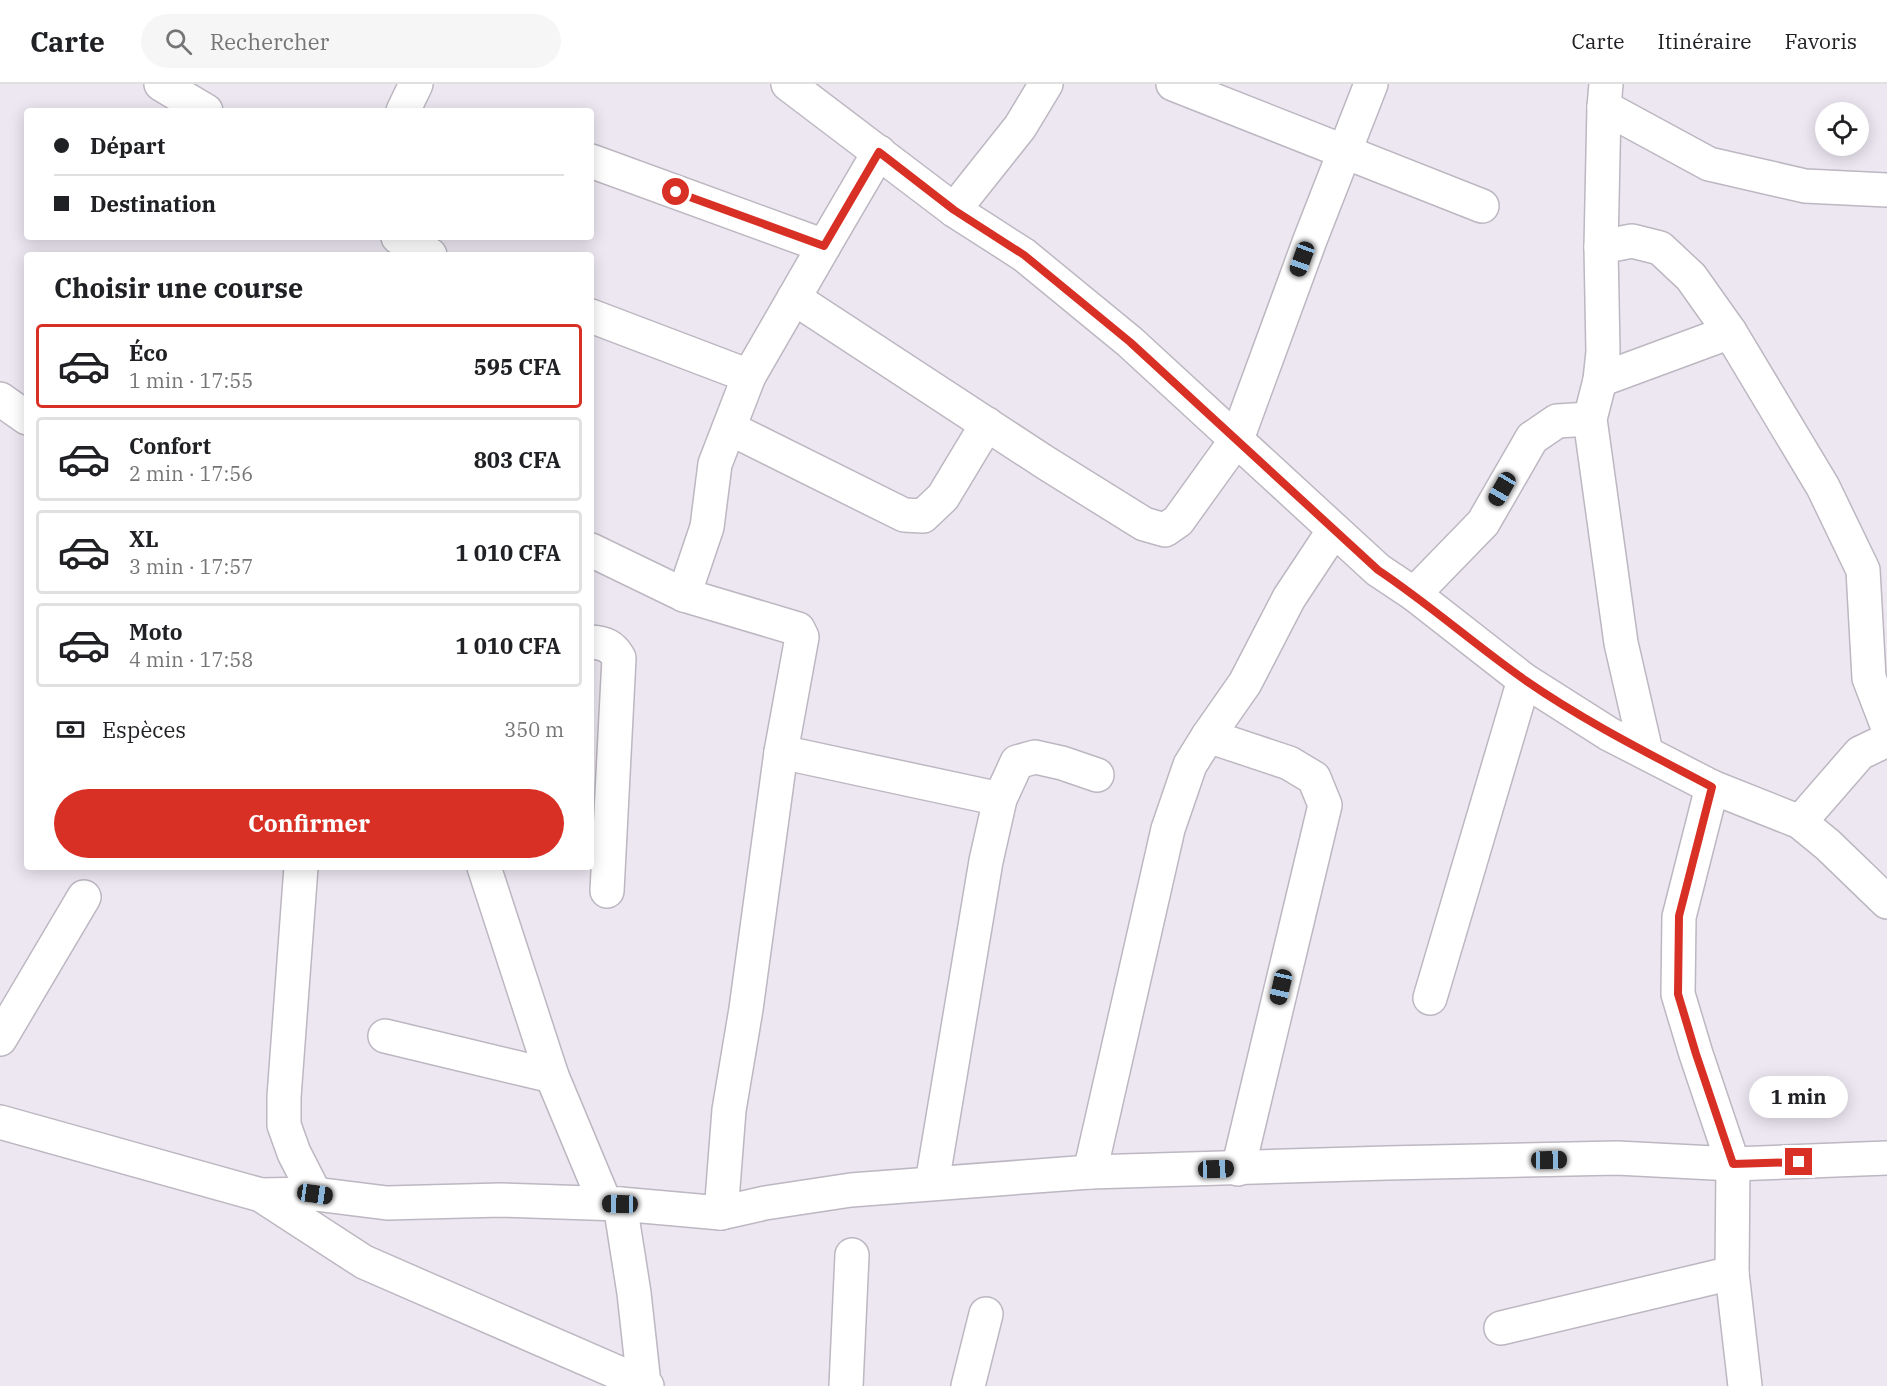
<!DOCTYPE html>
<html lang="fr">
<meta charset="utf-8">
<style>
body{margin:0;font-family:"IBM Plex Serif",serif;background:#f6f6f6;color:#202124;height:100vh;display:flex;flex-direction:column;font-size:22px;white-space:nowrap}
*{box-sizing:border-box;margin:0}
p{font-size:20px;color:#757577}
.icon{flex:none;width:33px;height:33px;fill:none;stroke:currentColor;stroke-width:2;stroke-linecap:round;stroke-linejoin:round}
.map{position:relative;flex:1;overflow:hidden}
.details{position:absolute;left:24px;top:168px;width:570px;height:618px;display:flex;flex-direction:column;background:#fff;border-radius:6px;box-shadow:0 3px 15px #0003}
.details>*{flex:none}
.top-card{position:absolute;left:24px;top:24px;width:570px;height:132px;border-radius:6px;box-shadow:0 3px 15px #0003;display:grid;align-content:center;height:132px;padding:0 30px;background:#fff}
.tools{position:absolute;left:1815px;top:18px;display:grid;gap:12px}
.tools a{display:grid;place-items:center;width:54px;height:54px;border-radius:50%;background:#fff;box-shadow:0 3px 15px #0003;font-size:30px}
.end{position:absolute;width:27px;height:27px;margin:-14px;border:8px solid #d93025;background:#fff;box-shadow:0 0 0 3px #fff}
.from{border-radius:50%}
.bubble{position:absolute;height:42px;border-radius:21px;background:#fff;box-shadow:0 3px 15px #0003;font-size:20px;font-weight:700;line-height:42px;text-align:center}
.car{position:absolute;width:18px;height:36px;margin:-18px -9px;border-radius:8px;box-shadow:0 0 4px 2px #0007;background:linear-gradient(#222 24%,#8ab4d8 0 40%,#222 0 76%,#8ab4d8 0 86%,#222 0)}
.top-card b{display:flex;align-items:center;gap:21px;height:57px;font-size:22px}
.top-card b+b{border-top:2px solid #e0e0e0}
.top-card i{width:15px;height:15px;background:#202124}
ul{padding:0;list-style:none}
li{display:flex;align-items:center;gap:18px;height:84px;margin:0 12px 9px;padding:0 18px;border:3px solid #e0e0e0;border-radius:6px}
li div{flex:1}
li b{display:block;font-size:22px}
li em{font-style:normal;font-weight:700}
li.current{border-color:#d93025}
li>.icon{width:54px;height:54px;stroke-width:1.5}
h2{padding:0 30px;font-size:27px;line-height:72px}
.pay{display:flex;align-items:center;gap:15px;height:66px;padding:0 30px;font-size:22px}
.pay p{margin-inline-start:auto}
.primary-button{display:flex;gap:12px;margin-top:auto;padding:12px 30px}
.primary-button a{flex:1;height:69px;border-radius:36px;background:#d93025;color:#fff;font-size:24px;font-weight:700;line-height:69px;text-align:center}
header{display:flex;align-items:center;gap:36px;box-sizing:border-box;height:84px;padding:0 30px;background:#fff;border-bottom:2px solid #e0e0e0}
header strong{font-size:28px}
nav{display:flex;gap:33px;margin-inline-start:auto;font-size:21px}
.search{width:420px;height:54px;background:#f6f6f6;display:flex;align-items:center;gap:15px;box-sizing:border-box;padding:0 21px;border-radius:33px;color:#757577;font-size:22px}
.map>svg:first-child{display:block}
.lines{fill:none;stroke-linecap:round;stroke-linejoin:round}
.minor-casing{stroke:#bcb7c1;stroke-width:36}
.minor{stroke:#fff;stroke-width:33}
.route{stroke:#d93025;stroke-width:8}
</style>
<header>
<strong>Carte</strong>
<div class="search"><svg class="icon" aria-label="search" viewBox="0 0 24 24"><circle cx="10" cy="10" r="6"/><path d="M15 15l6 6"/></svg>Rechercher</div>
<nav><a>Carte</a><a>Itinéraire</a><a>Favoris</a></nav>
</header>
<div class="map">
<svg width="1887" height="1302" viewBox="0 0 1887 1302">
<rect width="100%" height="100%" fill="#ece7f1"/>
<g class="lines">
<g class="minor-casing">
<g id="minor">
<polyline points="161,0 206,27"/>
<polyline points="788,0 954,126 1024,171 1130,258 1378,486 1414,510 1524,596 1609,650 1712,703 1800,738 1828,761 1887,818"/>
<polyline points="1173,0 1482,122"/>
<polyline points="1606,0 1604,23 1601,163 1603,268 1600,296 1590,335 1621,559 1646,668"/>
<polyline points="1604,23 1709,80 1805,102 1887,106"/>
<polyline points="403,27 416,0"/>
<polyline points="591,77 824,162 879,68"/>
<polyline points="954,126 1020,43 1046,0"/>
<polyline points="398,153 430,171"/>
<polyline points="1601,163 1632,157 1660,164 1691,193 1730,248 1823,403 1863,486 1869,594 1887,641"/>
<polyline points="794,214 1046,379 1144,440 1165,446 1178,437 1237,355 1310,156 1371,0"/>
<polyline points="591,232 749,292 824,162"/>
<polyline points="1600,296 1730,248"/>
<polyline points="0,315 27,334"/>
<polyline points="729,344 904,431 923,432 943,413 987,340"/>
<polyline points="591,466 684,511 798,545 802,553 781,668 746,925 729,1026 721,1129"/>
<polyline points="1414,510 1483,439 1532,354 1557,337 1590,335"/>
<polyline points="684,511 707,443 715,380 749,292"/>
<path d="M591,558C605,559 612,562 619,574L607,807"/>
<polyline points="1208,652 1289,679 1314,694 1325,721 1238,1085"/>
<polyline points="781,668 1000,715"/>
<polyline points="1712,703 1679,833 1678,910 1696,970 1733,1080 1732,1189 1745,1302"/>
<polyline points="1800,738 1860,669 1887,656"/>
<polyline points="301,783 284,1013 284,1041 294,1069 315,1110"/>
<polyline points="484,783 552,992 605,1119"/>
<polyline points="1430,914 1524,596"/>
<polyline points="385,952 552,992"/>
<polyline points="0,955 84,813"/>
<polyline points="0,1038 261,1111 315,1110 387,1119 501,1116 620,1120 721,1129 765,1119 851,1106 1090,1088 1387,1079 1617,1074 1733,1080 1887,1074"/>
<polyline points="1090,1088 1168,745 1190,681 1208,652 1245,599 1289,514 1334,446"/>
<polyline points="932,1099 986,777 1000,715 1017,678 1035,673 1062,679 1097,691"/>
<polyline points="261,1111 364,1178 644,1300 643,1302"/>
<polyline points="620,1120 634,1209 644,1300 647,1302"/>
<polyline points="1501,1244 1732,1189"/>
<polyline points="846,1302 852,1171"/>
<polyline points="968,1302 986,1230"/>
</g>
</g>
<use href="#minor" class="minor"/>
</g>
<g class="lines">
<path class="route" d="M676,108L824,162L879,68L954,126L1024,171L1130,258L1378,486C1429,520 1475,561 1525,596C1584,637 1648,669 1712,703L1679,832L1678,910L1696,970L1733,1080L1799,1078"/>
</g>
</svg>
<div class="tools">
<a><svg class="icon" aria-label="locate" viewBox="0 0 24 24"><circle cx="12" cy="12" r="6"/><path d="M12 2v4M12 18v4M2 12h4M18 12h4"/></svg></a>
</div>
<i class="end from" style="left:676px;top:108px"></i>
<i class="end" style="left:1799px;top:1078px"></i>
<div class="bubble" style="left:1749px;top:992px;width:99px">1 min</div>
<i class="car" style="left:1302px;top:175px;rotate:200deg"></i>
<i class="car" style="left:1502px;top:405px;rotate:210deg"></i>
<i class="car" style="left:1281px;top:903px;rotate:193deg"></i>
<i class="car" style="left:1549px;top:1076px;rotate:89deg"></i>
<i class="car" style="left:1216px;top:1085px;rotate:88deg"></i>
<i class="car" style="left:315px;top:1110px;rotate:98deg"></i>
<i class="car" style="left:620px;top:1120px;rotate:271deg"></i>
<div class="top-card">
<b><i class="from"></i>Départ</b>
<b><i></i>Destination</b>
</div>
<section class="details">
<h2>Choisir une course</h2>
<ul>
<li class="current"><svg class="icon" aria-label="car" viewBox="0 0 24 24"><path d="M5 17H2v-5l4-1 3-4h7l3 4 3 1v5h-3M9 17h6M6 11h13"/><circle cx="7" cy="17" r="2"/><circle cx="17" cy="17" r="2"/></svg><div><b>Éco</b><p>1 min · 17:55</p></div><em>595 CFA</em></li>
<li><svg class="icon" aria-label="car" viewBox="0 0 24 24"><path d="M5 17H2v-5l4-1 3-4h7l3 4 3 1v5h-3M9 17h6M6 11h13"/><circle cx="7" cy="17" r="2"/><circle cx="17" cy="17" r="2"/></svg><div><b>Confort</b><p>2 min · 17:56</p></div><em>803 CFA</em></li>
<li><svg class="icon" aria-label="car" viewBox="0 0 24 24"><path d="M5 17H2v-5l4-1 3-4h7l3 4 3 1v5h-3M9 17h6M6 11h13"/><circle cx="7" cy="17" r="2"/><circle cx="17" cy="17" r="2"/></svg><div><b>XL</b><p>3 min · 17:57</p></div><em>1 010 CFA</em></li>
<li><svg class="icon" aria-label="car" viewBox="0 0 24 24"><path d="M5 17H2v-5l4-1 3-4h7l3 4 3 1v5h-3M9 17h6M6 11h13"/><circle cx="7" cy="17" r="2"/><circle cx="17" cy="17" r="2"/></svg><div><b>Moto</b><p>4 min · 17:58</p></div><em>1 010 CFA</em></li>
</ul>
<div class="pay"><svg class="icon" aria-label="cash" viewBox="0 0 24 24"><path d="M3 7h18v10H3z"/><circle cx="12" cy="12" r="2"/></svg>Espèces<p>350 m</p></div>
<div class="primary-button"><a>Confirmer</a></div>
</section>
</div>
